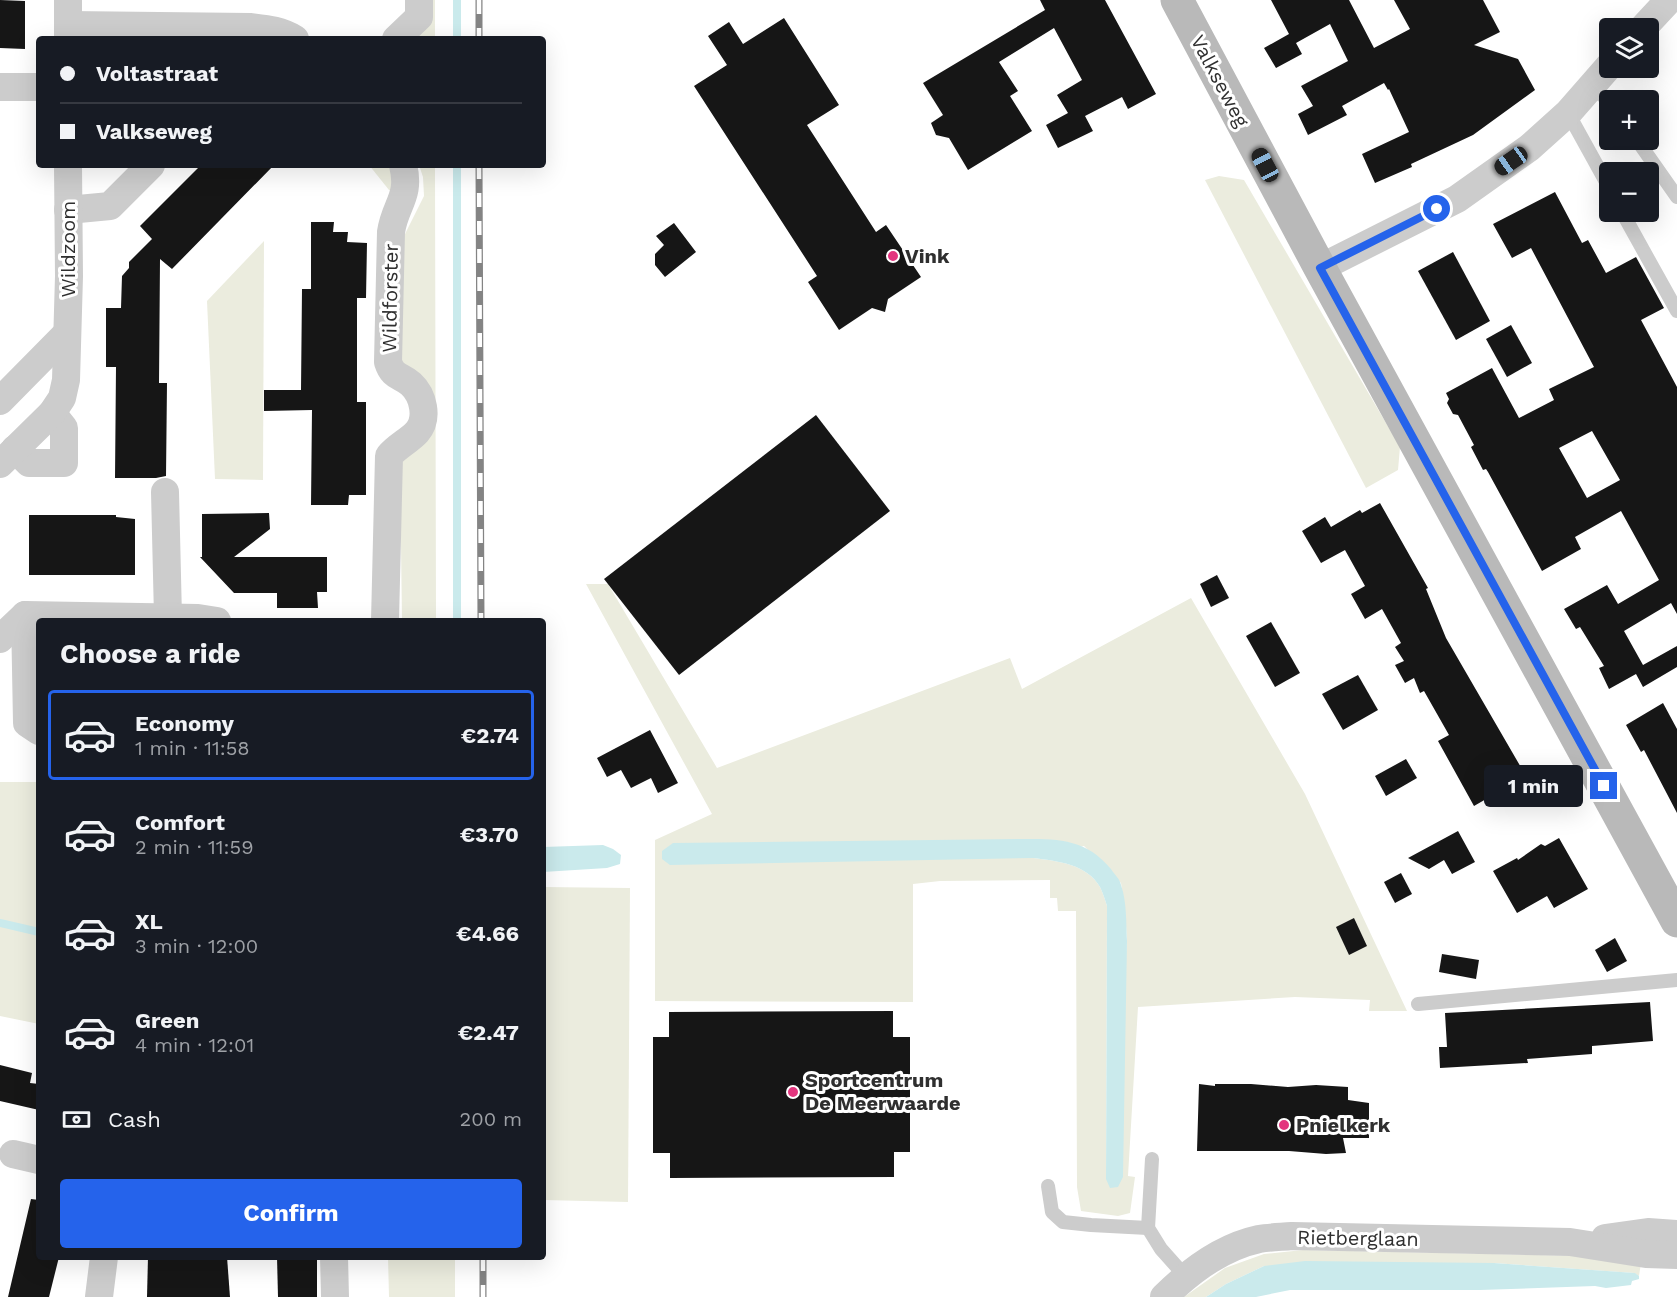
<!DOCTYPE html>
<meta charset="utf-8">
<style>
body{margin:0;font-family:"Work Sans",sans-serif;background:#242831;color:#f1f3f6;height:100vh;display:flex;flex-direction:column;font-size:22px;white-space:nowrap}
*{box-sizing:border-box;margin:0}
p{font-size:20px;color:#9ea1a6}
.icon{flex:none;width:33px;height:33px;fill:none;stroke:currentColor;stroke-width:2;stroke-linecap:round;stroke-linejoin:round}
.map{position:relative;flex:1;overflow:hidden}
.panel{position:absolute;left:36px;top:618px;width:510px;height:642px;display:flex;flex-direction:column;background:#171b24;border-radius:6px;box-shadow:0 6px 24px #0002}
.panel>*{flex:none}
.banner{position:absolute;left:36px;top:36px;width:510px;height:132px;border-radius:6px;box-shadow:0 6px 24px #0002;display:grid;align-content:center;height:132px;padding:0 24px;background:#171b24}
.controls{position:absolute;left:1599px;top:18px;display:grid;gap:12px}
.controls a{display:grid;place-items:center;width:60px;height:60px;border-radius:6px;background:#171b24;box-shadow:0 6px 24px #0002;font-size:30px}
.end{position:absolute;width:27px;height:27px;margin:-14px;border:8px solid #2563eb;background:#fff;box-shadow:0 0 0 3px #fff}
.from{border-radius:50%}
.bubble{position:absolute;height:42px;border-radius:6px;background:#171b24;box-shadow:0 6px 24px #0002;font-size:20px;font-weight:700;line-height:42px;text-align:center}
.car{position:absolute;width:18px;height:36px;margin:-18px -9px;border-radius:8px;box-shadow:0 0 4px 2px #0007;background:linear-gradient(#222 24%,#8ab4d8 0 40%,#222 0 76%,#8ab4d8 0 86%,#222 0)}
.banner b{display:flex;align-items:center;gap:21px;height:57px;font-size:22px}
.banner b+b{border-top:2px solid #363941}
.banner i{width:15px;height:15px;background:#f1f3f6}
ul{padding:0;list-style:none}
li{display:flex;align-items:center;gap:18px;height:90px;margin:0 12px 9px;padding:0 12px;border:3px solid transparent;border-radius:6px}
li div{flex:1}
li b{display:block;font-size:22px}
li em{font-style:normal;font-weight:700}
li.selected{border-color:#2563eb}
li>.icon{width:54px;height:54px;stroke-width:1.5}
h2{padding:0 24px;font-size:27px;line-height:72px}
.pay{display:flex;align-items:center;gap:15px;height:66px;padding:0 24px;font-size:22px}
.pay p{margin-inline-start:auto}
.button{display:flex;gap:12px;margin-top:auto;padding:12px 24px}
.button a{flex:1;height:69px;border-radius:6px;background:#2563eb;color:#fff;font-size:24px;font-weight:700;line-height:69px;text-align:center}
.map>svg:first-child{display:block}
.green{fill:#ebecde;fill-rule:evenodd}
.water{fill:#caeaec}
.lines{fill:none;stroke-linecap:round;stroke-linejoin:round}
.stream{stroke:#caeaec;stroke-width:8}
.building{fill:#161616;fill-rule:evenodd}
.lane{stroke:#ccc;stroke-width:14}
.street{stroke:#ccc;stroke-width:28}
.secondary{stroke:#b9b9b9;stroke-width:33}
.rail-casing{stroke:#848484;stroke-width:7}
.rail{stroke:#fff;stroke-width:4.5;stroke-dasharray:14;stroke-linecap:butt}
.route{stroke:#2563eb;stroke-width:8}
.poi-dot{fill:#e3357e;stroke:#fff;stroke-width:2}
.labels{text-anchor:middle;stroke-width:6;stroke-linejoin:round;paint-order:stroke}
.street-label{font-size:20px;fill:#2f2f2f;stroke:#fff}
.poi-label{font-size:20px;font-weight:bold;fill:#2f2f2f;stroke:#fff;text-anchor:start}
</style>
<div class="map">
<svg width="1677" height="1297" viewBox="0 0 1677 1297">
<rect width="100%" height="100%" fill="#fff"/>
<g class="green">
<polygon points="424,0 435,0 435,39 404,39"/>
<polygon points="369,165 391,165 393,191 389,190"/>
<polygon points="419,165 435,165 436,621 402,621 400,468 403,455 422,438 398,358 400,244 424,196 423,177"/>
<polygon points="1219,176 1244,180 1400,447 1398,470 1366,488 1205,180"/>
<polygon points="264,241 263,480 215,479 207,301"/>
<path d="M586,584H608L717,768L1010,658L1022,689L1191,598L1305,794L1407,1011H1369L1370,1000L1295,997L1138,1007L1128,1176L1135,1177L1130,1213L1118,1216L1081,1211L1077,1187L1076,911H1058L1057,898H1050V880L940,881L913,884V1002L655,1001V840L712,814ZM1084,846L1121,883L1125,910L1127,941L1106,1179L1107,906C1105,900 1103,893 1100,887C1087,864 1057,861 1033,858Z"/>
<polygon points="0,782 39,782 39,1024 0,1016"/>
<polygon points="543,887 630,888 628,1202 543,1200"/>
<polygon points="1303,1250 1584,1256 1641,1263 1639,1276 1634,1273 1494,1263 1264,1266 1226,1284 1206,1297 1184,1297 1225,1268 1264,1254"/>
<polygon points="388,1257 455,1257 455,1297 389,1297"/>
</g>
<g class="water">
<path d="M1026,839C1061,839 1087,840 1111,869C1114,874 1120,879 1121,885C1127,902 1126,923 1127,941L1123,1177L1118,1187L1110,1188L1106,1179L1107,906C1105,900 1103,893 1100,887C1087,864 1057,861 1033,858L670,865L662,859V851L673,843Z"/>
<polygon points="603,845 613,849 621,855 620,864 607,868 543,872 543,847"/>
<polygon points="1305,1261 1494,1263 1635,1273 1639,1276 1639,1279 1632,1281 1631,1285 1606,1288 1595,1286 1480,1290 1290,1290 1256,1297 1206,1297 1226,1284 1264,1266"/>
</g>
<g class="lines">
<g class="stream">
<polyline points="457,39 457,0"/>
<polyline points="457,621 457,165"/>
<polyline points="0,923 39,932"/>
</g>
</g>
<g class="building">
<polygon points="0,0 25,1 25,49 0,48"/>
<polygon points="1040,0 1105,0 1156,94 1128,109 1122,97 1085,116 1093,131 1058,148 1046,125 1068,113 1057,95 1082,80 1054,28 999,62 1018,91 1010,96 1032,131 968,170 949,138 936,135 931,123 943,115 923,83 1045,10"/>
<polygon points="1271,0 1349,0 1374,48 1410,29 1394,0 1483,0 1500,32 1474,45 1518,59 1535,90 1473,135 1411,164 1412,167 1375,183 1362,154 1409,132 1389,89 1388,90 1384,83 1342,106 1347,115 1308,135 1298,114 1313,106 1301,86 1348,61 1330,24 1296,43 1302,54 1276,68 1264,48 1289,34"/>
<polygon points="784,18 839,105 807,125 876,232 886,225 921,277 888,299 885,312 872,308 839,330 808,282 817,276 694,86 727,65 708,36 729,22 743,44"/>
<polygon points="201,165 274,165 172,269 160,259 159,383 167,383 166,476 156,478 115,478 116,367 106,367 106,308 121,308 122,276 129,268 129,262 152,239 140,226"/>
<path d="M1555,192L1582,243L1588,240L1606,273L1636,257L1664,308L1641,320L1677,387V614L1671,603L1624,631L1643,665L1677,646V667L1643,687L1636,674L1609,689L1599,668L1604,666L1580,627L1576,629L1564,609L1607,585L1618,604L1659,580L1621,511L1575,537L1581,549L1542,571L1488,472L1486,469L1483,470L1471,447L1474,445L1458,415L1453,414L1447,403L1449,399L1446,393L1492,368L1519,418L1554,400L1549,389L1594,367L1531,248L1512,258L1493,224ZM1592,431L1620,480L1587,498L1559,448Z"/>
<polygon points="311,222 334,222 333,232 348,232 347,242 367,243 366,298 357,298 357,402 366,402 366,495 349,495 348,505 311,505 312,410 264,411 264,390 301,390 302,289 311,289"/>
<polygon points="674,223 696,252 665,277 655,265 655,254 664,245 656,236"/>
<polygon points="1453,252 1490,321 1456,340 1418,271"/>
<polygon points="1511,325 1532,363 1507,377 1486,339"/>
<polygon points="816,415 890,511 679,675 604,579"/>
<polygon points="1380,503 1428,588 1426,589 1446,638 1526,776 1474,806 1438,741 1449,735 1424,691 1420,693 1414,678 1405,683 1395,665 1404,661 1395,647 1401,643 1382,609 1365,619 1351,594 1365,586 1345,550 1321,563 1302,531 1325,517 1331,527 1360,510 1362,513"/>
<polygon points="269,513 270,529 234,557 327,557 327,592 317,592 318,608 277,608 277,593 234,593 200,557 202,557 202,514"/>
<polygon points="29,515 116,515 116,517 135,519 135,575 29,575"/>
<polygon points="1217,575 1229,598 1211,607 1200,584"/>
<polygon points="1271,622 1300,673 1275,687 1246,636"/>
<polygon points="1358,675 1378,710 1343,730 1322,694"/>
<polygon points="1663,703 1677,729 1677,813 1644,750 1641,752 1626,725"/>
<polygon points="650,730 678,783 658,793 651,778 631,788 621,770 607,777 597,758"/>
<polygon points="1406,759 1417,778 1386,796 1375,776"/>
<polygon points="1458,831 1475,862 1452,874 1444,860 1429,869 1408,858"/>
<polygon points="1559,838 1588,889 1554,908 1547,896 1517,913 1493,871 1517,858 1518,860 1541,844 1545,846"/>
<polygon points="1401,873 1412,894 1395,903 1384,882"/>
<polygon points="1354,918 1367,946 1349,955 1336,927"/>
<polygon points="1615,938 1627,961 1607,972 1595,950"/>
<polygon points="1442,954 1479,960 1476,979 1439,972"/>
<polygon points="1650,1002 1653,1041 1592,1046 1592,1054 1527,1059 1528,1063 1440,1068 1439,1047 1447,1047 1445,1013"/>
<polygon points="893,1011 893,1037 910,1037 910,1152 894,1152 894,1177 670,1178 670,1153 653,1153 653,1037 669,1037 669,1012"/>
<polygon points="0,1065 32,1073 30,1083 39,1084 39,1110 0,1101"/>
<polygon points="1199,1084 1215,1086 1215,1084 1251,1084 1288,1087 1316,1085 1348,1087 1348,1100 1369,1103 1369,1138 1343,1138 1346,1153 1326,1154 1289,1151 1197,1151"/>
<polygon points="31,1199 39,1200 39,1257 59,1257 49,1297 8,1297"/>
<polygon points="148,1257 227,1257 230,1297 147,1297"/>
<polygon points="277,1257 317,1257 317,1297 278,1297"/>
</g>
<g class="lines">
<g class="lane">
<polyline points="1590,85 1610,102"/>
<polyline points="1568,113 1610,189"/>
<polyline points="1637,140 1677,197"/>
<polyline points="1622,212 1677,311"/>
<polyline points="1418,1004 1677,980"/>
<polyline points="1152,1159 1148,1228 1161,1249 1185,1276"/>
<polyline points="1048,1186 1052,1212 1063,1222 1091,1225 1148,1228"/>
</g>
<g class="street">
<path d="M68,25L250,27C267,29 280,30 295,39"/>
<polyline points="1643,28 1669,0"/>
<polyline points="68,39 68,0"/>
<polyline points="396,39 419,17 419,0"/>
<polyline points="0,87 39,87"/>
<polyline points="68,210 110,206 151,165"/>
<polyline points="1320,268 1457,199 1529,148 1568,113 1610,65"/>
<polyline points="0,401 67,333"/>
<polyline points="15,449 29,463 64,463 64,428 52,413"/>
<polyline points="0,464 52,413 62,398 66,380 69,276 68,165"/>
<polyline points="165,492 168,617"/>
<polyline points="25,615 27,723 39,731"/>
<path d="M385,621L389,456C397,446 409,441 417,432C429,418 423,395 411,384C401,375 393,378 388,362L391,232C395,204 411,197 403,165"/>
<polyline points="0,639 25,615 198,618 217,621"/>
<polyline points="13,1154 39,1160"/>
<polyline points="1605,1238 1648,1232 1677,1234"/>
<polyline points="334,1257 335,1297"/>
<polyline points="99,1297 104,1257"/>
<path d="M1164,1297C1190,1271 1222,1247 1259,1239C1270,1237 1281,1237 1292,1236L1570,1242L1646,1254L1677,1255"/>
</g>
<polyline class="secondary" points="1177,0 1320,268 1677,921"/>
<g class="rail-casing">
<g id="rail">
<polyline points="479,0 479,39"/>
<polyline points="479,165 481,621"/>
<polyline points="483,1257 483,1297"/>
</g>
</g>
<use href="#rail" class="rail"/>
</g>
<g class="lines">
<polyline class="route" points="1437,209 1320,268 1604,786"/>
</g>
<g class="poi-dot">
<circle cx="893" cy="256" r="6"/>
<circle cx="793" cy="1092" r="6"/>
<circle cx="1284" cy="1125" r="6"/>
</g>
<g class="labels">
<g class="street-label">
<text transform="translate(1220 81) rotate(62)" y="7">Valkseweg</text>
<text transform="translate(68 249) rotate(-90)" y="7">Wildzoom</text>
<text transform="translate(390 298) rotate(-89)" y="7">Wildforster</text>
<text transform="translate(1358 1238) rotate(1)" y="7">Rietberglaan</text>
</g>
<g class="poi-label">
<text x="905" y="263">Vink</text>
<text x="805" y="1087">Sportcentrum<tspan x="805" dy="23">De Meerwaarde</tspan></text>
<text x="1296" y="1132">Pnielkerk</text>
</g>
</g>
</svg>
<div class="controls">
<a><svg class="icon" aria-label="layers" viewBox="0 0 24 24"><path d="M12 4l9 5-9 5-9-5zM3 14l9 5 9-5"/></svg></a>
<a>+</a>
<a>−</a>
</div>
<i class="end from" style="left:1437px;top:209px"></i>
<i class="end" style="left:1604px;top:786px"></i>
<div class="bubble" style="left:1484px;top:765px;width:99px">1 min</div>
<i class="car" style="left:1511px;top:161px;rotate:235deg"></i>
<i class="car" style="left:1265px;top:165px;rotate:332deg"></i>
<div class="banner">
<b><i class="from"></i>Voltastraat</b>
<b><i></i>Valkseweg</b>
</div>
<section class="panel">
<h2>Choose a ride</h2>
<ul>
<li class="selected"><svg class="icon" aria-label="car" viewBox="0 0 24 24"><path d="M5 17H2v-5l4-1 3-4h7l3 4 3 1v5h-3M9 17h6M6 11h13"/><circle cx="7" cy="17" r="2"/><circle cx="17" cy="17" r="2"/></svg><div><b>Economy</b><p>1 min · 11:58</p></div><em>€2.74</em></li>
<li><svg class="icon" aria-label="car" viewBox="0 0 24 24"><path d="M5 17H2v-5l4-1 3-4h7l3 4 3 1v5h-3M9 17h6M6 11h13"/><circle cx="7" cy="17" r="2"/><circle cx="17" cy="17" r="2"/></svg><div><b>Comfort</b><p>2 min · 11:59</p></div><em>€3.70</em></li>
<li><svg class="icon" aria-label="car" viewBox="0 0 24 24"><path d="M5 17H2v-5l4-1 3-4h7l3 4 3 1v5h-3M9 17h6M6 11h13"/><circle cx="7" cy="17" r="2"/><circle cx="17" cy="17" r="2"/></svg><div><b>XL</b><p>3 min · 12:00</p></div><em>€4.66</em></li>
<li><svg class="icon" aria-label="car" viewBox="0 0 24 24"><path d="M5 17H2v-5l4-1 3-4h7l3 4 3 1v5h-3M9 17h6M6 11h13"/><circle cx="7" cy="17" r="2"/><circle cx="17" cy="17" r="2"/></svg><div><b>Green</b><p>4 min · 12:01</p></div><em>€2.47</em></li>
</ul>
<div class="pay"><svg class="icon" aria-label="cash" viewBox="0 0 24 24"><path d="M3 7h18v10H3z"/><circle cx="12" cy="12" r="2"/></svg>Cash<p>200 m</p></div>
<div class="button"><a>Confirm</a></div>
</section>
</div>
